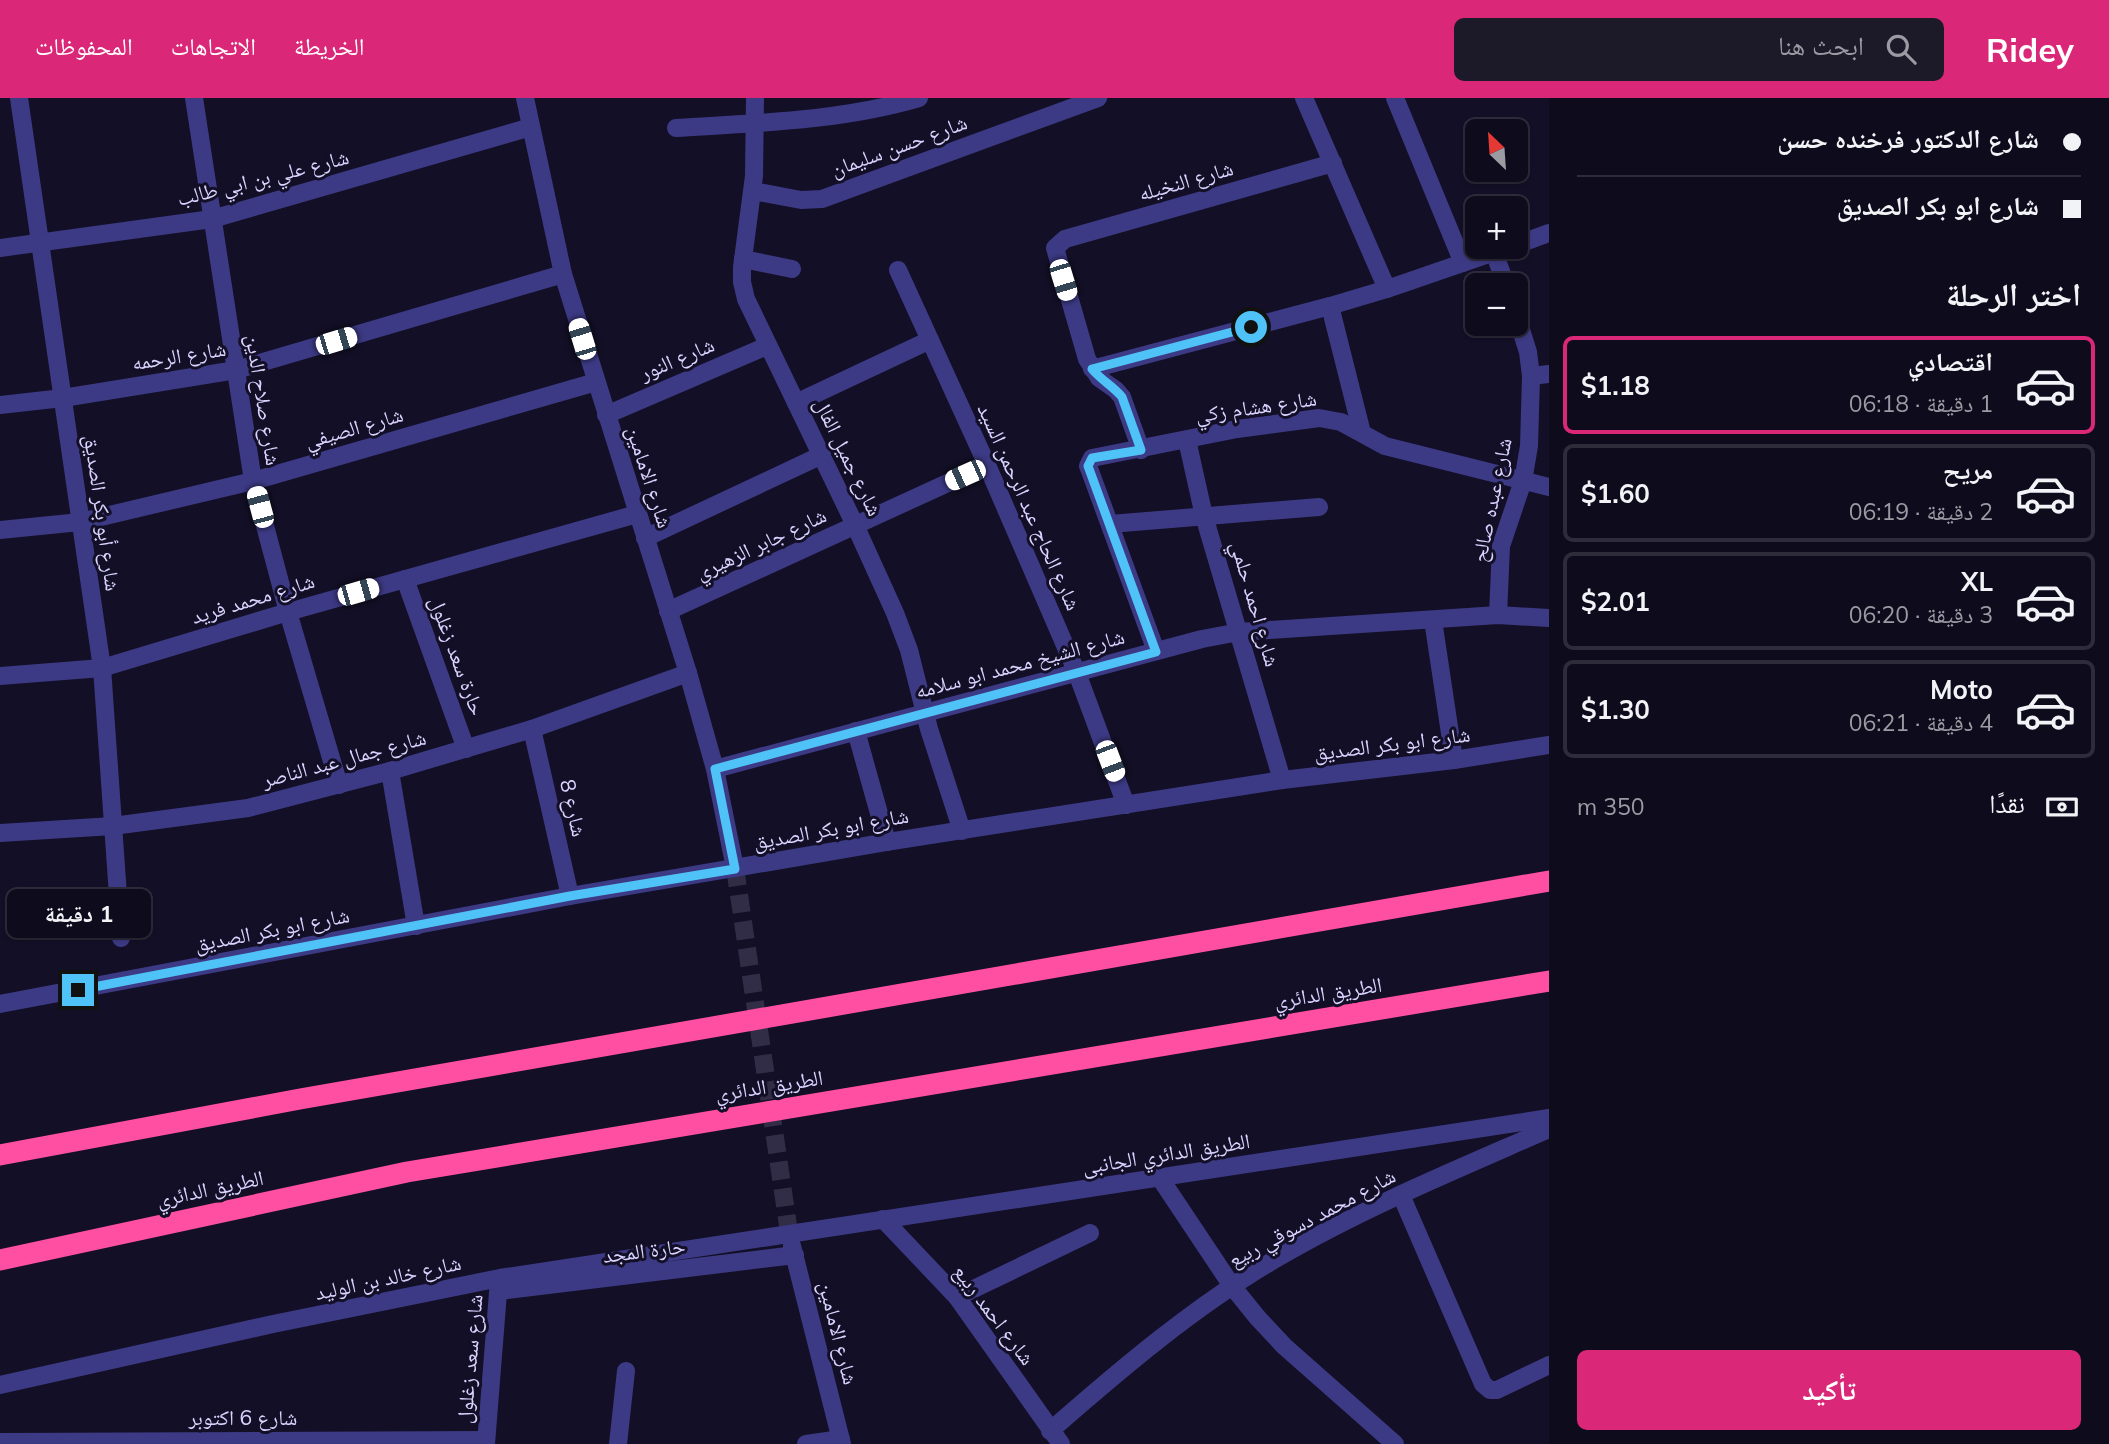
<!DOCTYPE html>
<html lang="ar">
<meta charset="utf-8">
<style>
body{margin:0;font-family:Mulish,"Noto Naskh Arabic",sans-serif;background:#1c1929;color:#f1f3f6;direction:rtl;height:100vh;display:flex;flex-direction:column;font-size:26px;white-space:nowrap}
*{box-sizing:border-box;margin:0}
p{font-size:23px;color:#9b9ba3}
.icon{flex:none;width:38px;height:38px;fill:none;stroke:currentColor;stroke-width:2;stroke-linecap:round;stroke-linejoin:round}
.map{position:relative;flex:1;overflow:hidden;direction:ltr}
.drawer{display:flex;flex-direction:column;background:#0e0b1c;width:560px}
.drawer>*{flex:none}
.top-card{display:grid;align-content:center;height:154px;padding:0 28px;background:#0e0b1c}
.needle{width:46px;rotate:335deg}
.tools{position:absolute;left:1465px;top:21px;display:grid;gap:14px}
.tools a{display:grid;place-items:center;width:63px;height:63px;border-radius:10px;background:#0e0b1c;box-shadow:0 2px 5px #0004,0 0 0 2px #2e2b3b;font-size:35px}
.end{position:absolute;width:32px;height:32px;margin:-16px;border:9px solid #4fc3f7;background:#111;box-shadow:0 0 0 4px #111}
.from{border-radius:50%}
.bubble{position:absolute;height:49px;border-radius:10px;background:#0e0b1c;box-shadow:0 2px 5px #0004,0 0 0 2px #2e2b3b;font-size:23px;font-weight:700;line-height:49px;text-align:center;direction:rtl}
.car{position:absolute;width:21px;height:42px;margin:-21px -10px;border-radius:9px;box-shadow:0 0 5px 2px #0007;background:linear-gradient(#fff 24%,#345 0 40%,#fff 0 76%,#345 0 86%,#fff 0)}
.top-card b{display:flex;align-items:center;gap:24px;height:66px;font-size:26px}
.top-card b+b{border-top:2px solid #2e2b3b}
.top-card i{width:18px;height:18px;background:#f1f3f6}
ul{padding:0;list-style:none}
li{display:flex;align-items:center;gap:21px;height:98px;margin:0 14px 10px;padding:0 14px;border:4px solid #2e2b3b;border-radius:10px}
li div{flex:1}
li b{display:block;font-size:26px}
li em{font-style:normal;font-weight:700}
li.on{border-color:#db2777}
li>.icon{width:63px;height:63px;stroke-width:1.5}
h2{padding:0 28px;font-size:32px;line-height:84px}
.pay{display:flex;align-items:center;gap:18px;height:77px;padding:0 28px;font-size:26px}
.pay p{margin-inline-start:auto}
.action{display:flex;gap:14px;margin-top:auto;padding:14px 28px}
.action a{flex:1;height:80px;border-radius:10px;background:#db2777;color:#fff;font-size:28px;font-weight:700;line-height:80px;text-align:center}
header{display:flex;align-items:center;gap:42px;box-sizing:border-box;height:98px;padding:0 35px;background:#db2777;color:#fff}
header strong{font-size:33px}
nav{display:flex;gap:38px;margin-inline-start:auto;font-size:24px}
.search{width:490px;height:63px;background:#1c1929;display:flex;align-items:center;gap:18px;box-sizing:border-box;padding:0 24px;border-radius:10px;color:#9b9ba3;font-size:26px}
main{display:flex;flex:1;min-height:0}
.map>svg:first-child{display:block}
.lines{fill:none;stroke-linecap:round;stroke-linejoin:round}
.minor-tunnel{stroke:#312d47;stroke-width:18;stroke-dasharray:18 9;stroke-linecap:butt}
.minor{stroke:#3d3a85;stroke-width:18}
.motorway{stroke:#ff4fa3;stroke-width:21}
.route{stroke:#4fc3f7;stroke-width:9}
.labels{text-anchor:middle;stroke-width:6;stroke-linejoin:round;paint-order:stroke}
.street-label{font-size:21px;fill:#d9d4ff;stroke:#130f26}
</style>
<header>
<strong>Ridey</strong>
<div class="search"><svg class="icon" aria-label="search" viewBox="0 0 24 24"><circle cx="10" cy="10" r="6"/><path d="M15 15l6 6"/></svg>ابحث هنا</div>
<nav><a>الخريطة</a><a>الاتجاهات</a><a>المحفوظات</a></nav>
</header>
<main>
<section class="drawer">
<div class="top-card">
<b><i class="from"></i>شارع الدكتور فرخنده حسن</b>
<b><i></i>شارع ابو بكر الصديق</b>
</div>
<h2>اختر الرحلة</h2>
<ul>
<li class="on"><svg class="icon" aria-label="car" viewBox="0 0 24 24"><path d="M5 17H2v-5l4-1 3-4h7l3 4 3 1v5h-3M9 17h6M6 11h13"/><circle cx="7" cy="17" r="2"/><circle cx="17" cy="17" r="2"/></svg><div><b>اقتصادي</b><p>1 دقيقة · 06:18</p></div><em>$1.18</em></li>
<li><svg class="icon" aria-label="car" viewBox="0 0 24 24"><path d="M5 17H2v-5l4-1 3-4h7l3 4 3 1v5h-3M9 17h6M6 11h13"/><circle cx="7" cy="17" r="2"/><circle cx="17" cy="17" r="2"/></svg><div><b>مريح</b><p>2 دقيقة · 06:19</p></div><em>$1.60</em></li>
<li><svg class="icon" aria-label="car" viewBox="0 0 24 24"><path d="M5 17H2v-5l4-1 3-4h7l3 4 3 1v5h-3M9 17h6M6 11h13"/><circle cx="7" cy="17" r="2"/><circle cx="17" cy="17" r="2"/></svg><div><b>XL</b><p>3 دقيقة · 06:20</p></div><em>$2.01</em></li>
<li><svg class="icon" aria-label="car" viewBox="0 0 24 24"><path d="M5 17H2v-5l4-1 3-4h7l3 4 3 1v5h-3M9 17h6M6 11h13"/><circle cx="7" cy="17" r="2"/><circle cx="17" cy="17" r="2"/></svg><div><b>Moto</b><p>4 دقيقة · 06:21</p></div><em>$1.30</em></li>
</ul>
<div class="pay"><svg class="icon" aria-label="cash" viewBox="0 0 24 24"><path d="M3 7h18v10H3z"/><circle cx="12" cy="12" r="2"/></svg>نقدًا<p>350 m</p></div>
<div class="action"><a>تأكيد</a></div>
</section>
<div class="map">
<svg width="1549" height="1346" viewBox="0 0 1549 1346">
<rect width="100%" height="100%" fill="#130f26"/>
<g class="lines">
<polyline class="minor-tunnel" points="735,770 789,1134"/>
<g class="minor">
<polyline points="19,0 102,570 121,840"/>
<polyline points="194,0 253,383 288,514 339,687"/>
<polyline points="525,0 563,176 688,575 715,671 735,770"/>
<polyline points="755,0 754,78 742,169 742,184 746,201 855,427 895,515 909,552 929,631 962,733"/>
<polyline points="1304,0 1387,191"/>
<polyline points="1395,0 1463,165"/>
<path d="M676,30C758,25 840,23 919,0"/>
<polyline points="753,93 801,102 822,101 1098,0"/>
<polyline points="1516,147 1549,135"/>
<polyline points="0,150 212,121 531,29"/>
<polyline points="1494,154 1506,187"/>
<polyline points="743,161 792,171"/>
<polyline points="898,172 987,367 1077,575 1126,707"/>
<polyline points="1330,208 1362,335"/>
<polyline points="1092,271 1330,208 1387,191 1509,149"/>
<polyline points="1531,278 1549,276"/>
<polyline points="796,305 930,242"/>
<polyline points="0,307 63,300 236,272 563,176"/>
<polyline points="606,317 767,248"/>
<polyline points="1187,342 1204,418 1282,682"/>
<polyline points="1141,352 1122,299 1116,292 1099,280 1087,261 1055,150 1065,141 1333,65"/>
<polyline points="1110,426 1319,409"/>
<polyline points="0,432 80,424 253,383 596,284"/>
<polyline points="645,440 822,357"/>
<polyline points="405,481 466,651"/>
<polyline points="668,513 987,367"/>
<polyline points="1498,517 1501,448 1523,383 1529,348 1531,278 1528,254 1516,216"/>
<polyline points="1433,522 1454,662"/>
<polyline points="1156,553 1090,373 1088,368 1092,360 1237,331 1319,320 1341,324 1385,348 1549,389"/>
<polyline points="0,578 102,570 288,514 637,416"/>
<polyline points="532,631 570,798"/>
<polyline points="856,633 887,744"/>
<polyline points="715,671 1202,541 1239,534 1498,517 1549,520"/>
<polyline points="390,673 416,828"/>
<polyline points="0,735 113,728 248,710 390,673 532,631 688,575"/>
<polyline points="0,906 570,798 887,744 1282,682 1454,662 1549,647"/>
<polyline points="1160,1080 1232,1188 1257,1219 1284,1248 1395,1346"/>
<polyline points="1401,1097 1483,1286 1490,1292 1497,1292 1549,1267"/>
<polyline points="883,1121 957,1199 1061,1346"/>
<polyline points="792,1148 842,1346"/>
<polyline points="499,1193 795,1157"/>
<polyline points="957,1199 1090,1135"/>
<polyline points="0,1287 273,1226 500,1180 1549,1020"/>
<path d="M1050,1333C1122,1270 1196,1207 1279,1159C1365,1109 1458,1071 1549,1031"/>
<polyline points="0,1344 486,1342"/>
<polyline points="486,1346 499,1182"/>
<polyline points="618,1346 626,1273"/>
<polyline points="806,1346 841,1341"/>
</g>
<g class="motorway">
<polyline points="0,1057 300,1001 1549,783"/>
<polyline points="0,1162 407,1074 1549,883"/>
</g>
</g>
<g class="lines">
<path class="route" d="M78,892L570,798L735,771L715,671L1156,554L1088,368L1092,360L1141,352L1122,299C1113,288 1101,282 1092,271L1251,229"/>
</g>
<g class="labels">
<g class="street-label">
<text transform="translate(899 48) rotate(-20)" y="7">شارع حسن سليمان</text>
<text transform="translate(263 80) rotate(-14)" y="7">شارع علي بن ابي طالب</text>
<text transform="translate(1186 83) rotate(-16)" y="7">شارع النخيله</text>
<text transform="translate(179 258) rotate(-9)" y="7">شارع الرحمه</text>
<text transform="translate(677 261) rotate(-23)" y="7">شارع النور</text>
<text transform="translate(263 302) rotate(81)" y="7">شارع صلاح الدين</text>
<text transform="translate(1256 309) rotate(-8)" y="7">شارع هشام زكي</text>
<text transform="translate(354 330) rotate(-16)" y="7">شارع الصيفي</text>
<text transform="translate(848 359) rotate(64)" y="7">شارع جميل الفال</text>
<text transform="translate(649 379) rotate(72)" y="7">شارع الامامين</text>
<text transform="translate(1492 402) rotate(-78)" y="7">شارع عبده صالح</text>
<text transform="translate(1029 409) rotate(66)" y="7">شارع الحاج عبد الرحمن السيد</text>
<text transform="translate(102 415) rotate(82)" y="7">شارع أبو بكر الصديق</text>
<text transform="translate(761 446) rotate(-25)" y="7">شارع جابر الزهيري</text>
<text transform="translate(253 501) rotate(-17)" y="7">شارع محمد فريد</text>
<text transform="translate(1255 506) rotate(74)" y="7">شارع احمد حلمي</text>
<text transform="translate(457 558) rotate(70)" y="7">حارة سعد زغلول</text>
<text transform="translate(1020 566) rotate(-15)" y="7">شارع الشيخ محمد ابو سلامه</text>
<text transform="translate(1392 646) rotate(-7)" y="7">شارع ابو بكر الصديق</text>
<text transform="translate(344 661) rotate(-15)" y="7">شارع جمال عبد الناصر</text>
<text transform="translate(573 710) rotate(77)" y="7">شارع 8</text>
<text transform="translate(831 731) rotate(-10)" y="7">شارع ابو بكر الصديق</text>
<text transform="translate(272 832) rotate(-11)" y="7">شارع ابو بكر الصديق</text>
<text transform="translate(1328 895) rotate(-9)" y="7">الطريق الدائري</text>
<text transform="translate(769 988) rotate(-9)" y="7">الطريق الدائري</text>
<text transform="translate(1166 1056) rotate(-9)" y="7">الطريق الدائري الجانبى</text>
<text transform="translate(210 1091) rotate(-12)" y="7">الطريق الدائري</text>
<text transform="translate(1312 1120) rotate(-28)" y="7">شارع محمد دسوقي ربيع</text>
<text transform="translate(644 1153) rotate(-7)" y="7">حارة المجد</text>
<text transform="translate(388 1180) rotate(-12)" y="7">شارع خالد بن الوليد</text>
<text transform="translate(994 1217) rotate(53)" y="7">شارع احمد ربيع</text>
<text transform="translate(838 1235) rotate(76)" y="7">شارع الامامين</text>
<text transform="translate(470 1261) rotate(-85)" y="7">شارع سعد زغلول</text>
<text x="243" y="1327">شارع 6 اكتوبر</text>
</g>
</g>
</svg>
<div class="tools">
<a><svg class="needle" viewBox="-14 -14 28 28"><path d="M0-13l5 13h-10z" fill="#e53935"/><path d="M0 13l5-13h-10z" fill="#9b9ba3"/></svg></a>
<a>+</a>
<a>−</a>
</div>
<i class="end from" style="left:1251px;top:229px"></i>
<i class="end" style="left:78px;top:892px"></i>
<div class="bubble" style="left:7px;top:791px;width:144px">1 دقيقة</div>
<i class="car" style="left:1063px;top:182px;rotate:163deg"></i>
<i class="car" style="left:582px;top:241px;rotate:343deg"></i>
<i class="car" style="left:336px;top:243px;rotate:73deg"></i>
<i class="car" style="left:965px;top:377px;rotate:246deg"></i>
<i class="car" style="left:260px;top:409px;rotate:345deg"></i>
<i class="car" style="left:358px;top:494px;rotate:74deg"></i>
<i class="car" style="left:1110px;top:663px;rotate:159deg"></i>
</div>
</main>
